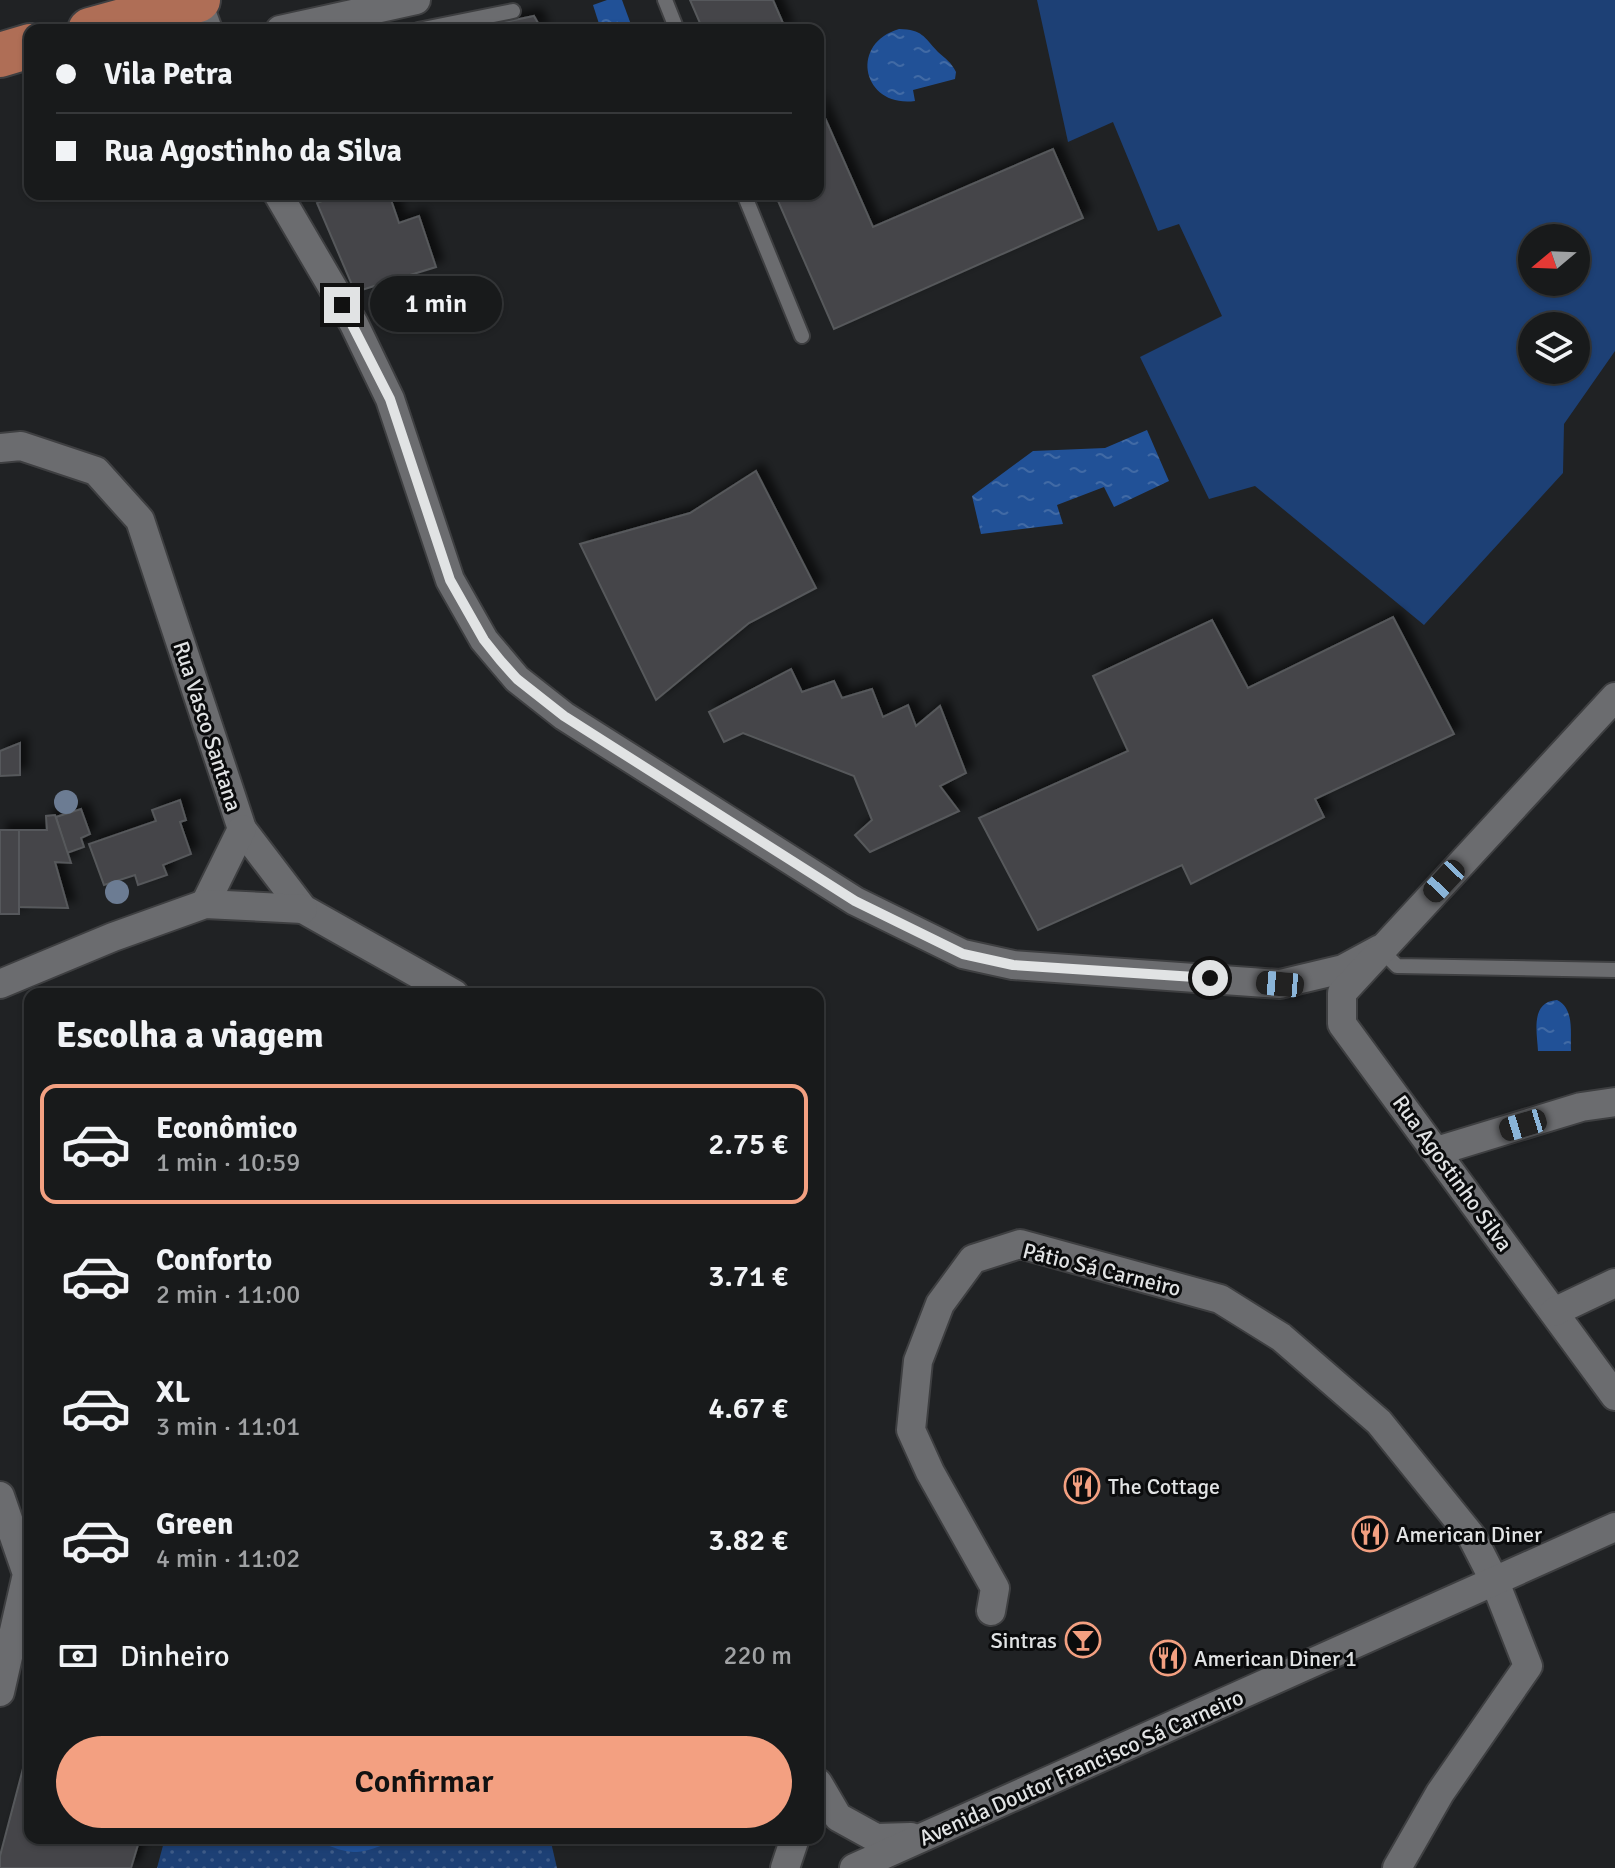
<!DOCTYPE html>
<html lang="pt">
<meta charset="utf-8">
<style>
body{margin:0;font-family:Signika,sans-serif;background:#252728;color:#f1f3f6;height:100vh;display:flex;flex-direction:column;font-size:30px;white-space:nowrap}
*{box-sizing:border-box;margin:0}
p{font-size:26px;color:#9fa1a3}
.icon{flex:none;width:44px;height:44px;fill:none;stroke:currentColor;stroke-width:2;stroke-linecap:round;stroke-linejoin:round}
.map{position:relative;flex:1;overflow:hidden}
.panel{position:absolute;left:24px;top:988px;width:800px;height:856px;display:flex;flex-direction:column;background:#181a1b;border-radius:16px;box-shadow:0 2px 6px #0004,0 0 0 2px #36383a}
.panel>*{flex:none}
.banner{position:absolute;left:24px;top:24px;width:800px;height:176px;border-radius:16px;box-shadow:0 2px 6px #0004,0 0 0 2px #36383a;display:grid;align-content:center;height:176px;padding:0 32px;background:#181a1b}
.needle{width:52px;rotate:251deg}
.fabs{position:absolute;left:1518px;top:224px;display:grid;gap:16px}
.fabs a{display:grid;place-items:center;width:72px;height:72px;border-radius:50%;background:#181a1b;box-shadow:0 2px 6px #0004,0 0 0 2px #36383a;font-size:40px}
.end{position:absolute;width:36px;height:36px;margin:-18px;border:10px solid #e1e3e4;background:#111;box-shadow:0 0 0 4px #111}
.from{border-radius:50%}
.bubble{position:absolute;height:56px;border-radius:28px;background:#181a1b;box-shadow:0 2px 6px #0004,0 0 0 2px #36383a;font-size:26px;font-weight:600;line-height:56px;text-align:center}
.car{position:absolute;width:24px;height:48px;margin:-24px -12px;border-radius:10px;box-shadow:0 0 6px 2px #0007;background:linear-gradient(#222 24%,#8ab4d8 0 40%,#222 0 76%,#8ab4d8 0 86%,#222 0)}
.banner b{display:flex;align-items:center;gap:28px;height:76px;font-size:30px}
.banner b+b{border-top:2px solid #36383a}
.banner i{width:20px;height:20px;background:#f1f3f6}
ul{padding:0;list-style:none}
li{display:flex;align-items:center;gap:24px;height:120px;margin:0 16px 12px;padding:0 16px;border:4px solid transparent;border-radius:16px}
li div{flex:1}
li b{display:block;font-size:30px}
li em{font-style:normal;font-weight:600}
li.selected{border-color:#f3a081}
li>.icon{width:72px;height:72px;stroke-width:1.5}
h2{padding:0 32px;font-size:36px;line-height:96px}
.pay{display:flex;align-items:center;gap:20px;height:88px;padding:0 32px;font-size:30px}
.pay p{margin-inline-start:auto}
.primary-button{display:flex;gap:16px;margin-top:auto;padding:16px 32px}
.primary-button a{flex:1;height:92px;border-radius:48px;background:#f3a081;color:#111;font-size:32px;font-weight:600;line-height:92px;text-align:center}
.map>svg:first-child{display:block}
.green{fill:#1d4075;fill-rule:evenodd}
.park{fill:url(#park-dots)}
.water{fill:url(#water-ripples)}
.building{fill:#444548;stroke:#57595b;stroke-width:2;filter:url(#shadow)}
.lines{fill:none;stroke-linecap:round;stroke-linejoin:round}
.service-casing{stroke:#3e3f41;stroke-width:18}
.minor-casing{stroke:#3e3f41;stroke-width:32}
.primary-casing{stroke:#3e3f41;stroke-width:48}
.service{stroke:#6b6c6f;stroke-width:14}
.minor{stroke:#6b6c6f;stroke-width:28}
.primary{stroke:#af6e56;stroke-width:44}
.tree{fill:#6c7c93}
.route{stroke:#e1e3e4;stroke-width:10}
.labels{text-anchor:middle;stroke-width:6;stroke-linejoin:round;paint-order:stroke}
.street-label{font-size:22px;fill:#e1e3e4;stroke:#0a0b0c}
.poi-label{font-size:22px;fill:#e1e3e4;stroke:#0a0b0c;text-anchor:start}
</style>
<div class="map">
<svg width="1615" height="1868" viewBox="0 0 1615 1868">
<defs>
<pattern id="park-dots" width="8" height="8" patternUnits="userSpaceOnUse" patternTransform="scale(2)"><rect width="8" height="8" fill="#1d4075"/><path d="M2 2h.1M6 6h.1" fill="none" stroke="#3e5b88" stroke-width="1.8" stroke-linecap="round"/></pattern>
<pattern id="water-ripples" width="26" height="14" patternUnits="userSpaceOnUse" patternTransform="scale(2)"><rect width="26" height="14" fill="#215197"/><path d="M2 4q2-2 4 0t4 0M15 11q2-2 4 0t4 0" fill="none" stroke="#416aa5"/></pattern>
<filter id="shadow"><feDropShadow dx="7" dy="-7" stdDeviation="4" flood-color="#0009"/></filter>
</defs>
<rect width="100%" height="100%" fill="#202224"/>
<path class="green" d="M1037,0H1615V351L1564,424L1563,473L1424,625L1255,486L1209,499L1140,357L1222,316L1179,224L1158,231L1113,122L1068,142ZM1532,238H1576V282H1532ZM1532,326H1576V370H1532Z"/>
<polygon class="park" points="165,1838 550,1838 557,1868 157,1868"/>
<g class="water">
<polygon points="607,0 622,0 633,30 601,30 593,5"/>
<path d="M899,29C923,30 923,36 938,52C946,59 951,62 956,72L955,79L913,90L915,101C863,108 848,44 899,29Z"/>
<polygon points="1147,430 1169,481 1114,507 1104,487 1057,505 1063,524 981,534 972,496 1033,451 1105,448"/>
<path d="M1557,1000C1575,1009 1570,1033 1571,1051H1538C1537,1032 1530,1002 1557,1000Z"/>
<path d="M401,1838C356,1855 358,1858 312,1839Z"/>
</g>
<g class="building">
<polygon points="690,0 773,0 786,30 703,30"/>
<polygon points="534,16 542,30 466,30"/>
<polygon points="818,102 873,227 1053,149 1083,218 834,329 775,194 818,194"/>
<polygon points="340,194 389,194 399,223 419,216 436,267 355,292 317,203"/>
<polygon points="756,471 816,588 749,623 656,700 580,544 690,513"/>
<polygon points="1393,617 1454,734 1315,799 1324,817 1191,884 1182,865 1038,930 979,818 1128,751 1093,676 1212,620 1248,688"/>
<polygon points="791,669 802,692 834,681 842,698 872,689 883,717 908,705 916,726 940,706 966,773 940,786 959,811 870,852 855,835 872,820 854,776 743,733 724,742 709,712"/>
<polygon points="20,743 20,775 0,776 0,751"/>
<polygon points="180,800 186,820 180,822 191,854 163,865 167,875 138,885 135,875 104,885 89,844 156,821 152,810"/>
<polygon points="81,809 90,834 81,838 84,847 67,853 56,817"/>
<polygon points="55,815 71,863 55,862 68,908 19,907 19,830 47,830 46,816"/>
<rect x="0" y="830" width="19" height="84"/>
<polygon points="30,1742 30,1838 140,1838 131,1868 0,1868 0,1856"/>
</g>
<g class="lines">
<g class="service-casing">
<g id="service">
<polyline points="665,0 677,30"/>
<polyline points="418,30 513,11"/>
<polyline points="744,194 802,336"/>
<polyline points="1380,949 1397,966 1615,970"/>
</g>
</g>
<g class="minor-casing">
<g id="minor">
<polyline points="197,0 208,30"/>
<polyline points="280,30 416,0"/>
<polyline points="278,194 354,324 390,399 450,580 484,640 517,679 564,716 855,901 963,954 1013,965 1280,984 1343,969 1380,949"/>
<polyline points="0,448 21,446 96,471 140,520 242,829 303,909 454,994"/>
<polyline points="1615,697 1342,993 1342,1024 1615,1396"/>
<polyline points="205,904 242,829"/>
<polyline points="0,984 113,937 205,904 303,909"/>
<polyline points="1437,1151 1581,1107 1615,1102"/>
<polyline points="1554,1312 1615,1283"/>
<polyline points="0,1496 27,1574 0,1692"/>
<polyline points="991,1611 995,1588 930,1472 911,1430 918,1361 940,1304 973,1259 1020,1244 1220,1299 1281,1337 1379,1422 1472,1537 1495,1582 1528,1666 1440,1793 1397,1868"/>
<polyline points="818,1783 838,1817 876,1838 911,1837"/>
<polyline points="785,1868 795,1838"/>
<polyline points="854,1868 1615,1527"/>
</g>
</g>
<g class="primary-casing">
<g id="primary">
<polyline points="90,30 198,0"/>
<polyline points="0,55 30,46"/>
</g>
</g>
<use href="#service" class="service"/>
<use href="#minor" class="minor"/>
<use href="#primary" class="primary"/>
</g>
<g class="tree">
<circle cx="66" cy="802" r="12"/>
<circle cx="117" cy="892" r="12"/>
</g>
<g class="lines">
<polyline class="route" points="342,305 390,399 450,580 484,640 500,660 517,679 564,716 855,901 963,954 1013,965 1210,978"/>
</g>
<defs>
<g id="restaurant-ring" transform="scale(1.8)"><circle r="9.5" fill="#0a0b0c" stroke="#f3a081" stroke-width="1.5"/><path d="M-5-6h1v4h1v-4h1v4h1v-4h1v5L-1.5 .5V6h-2V.5L-5-1ZM5-6V6H3V1.5H1.5Q1.5-4 5-6Z" fill="#f3a081"/></g>
<g id="bar-ring" transform="scale(1.8)"><circle r="9.5" fill="#0a0b0c" stroke="#f3a081" stroke-width="1.5"/><path d="M-6-5H6L.8 .8V4.5H3.5V6h-7V4.5H-.8V.8Z" fill="#f3a081"/></g>
</defs>
<g fill-rule="evenodd">
<use href="#restaurant-ring" x="1082" y="1486"/>
<use href="#restaurant-ring" x="1370" y="1534"/>
<use href="#bar-ring" x="1083" y="1640"/>
<use href="#restaurant-ring" x="1168" y="1658"/>
</g>
<g class="labels">
<g class="street-label">
<text transform="translate(208 726) rotate(72)" y="8">Rua Vasco Santana</text>
<text transform="translate(1453 1173) rotate(54)" y="8">Rua Agostinho Silva</text>
<text transform="translate(1102 1269) rotate(14)" y="8">Pátio Sá Carneiro</text>
<text transform="translate(1081 1767) rotate(-24)" y="8">Avenida Doutor Francisco Sá Carneiro</text>
</g>
<g class="poi-label">
<text x="1108" y="1494">The Cottage</text>
<text x="1396" y="1542">American Diner</text>
<text x="1057" y="1648" text-anchor="end">Sintras</text>
<text x="1194" y="1666">American Diner 1</text>
</g>
</g>
</svg>
<div class="fabs">
<a><svg class="needle" viewBox="-14 -14 28 28"><path d="M0-13l5 13h-10z" fill="#e53935"/><path d="M0 13l5-13h-10z" fill="#9fa1a3"/></svg></a>
<a><svg class="icon" aria-label="layers" viewBox="0 0 24 24"><path d="M12 4l9 5-9 5-9-5zM3 14l9 5 9-5"/></svg></a>
</div>
<i class="end from" style="left:1210px;top:978px"></i>
<i class="end" style="left:342px;top:305px"></i>
<div class="bubble" style="left:370px;top:276px;width:132px">1 min</div>
<i class="car" style="left:1444px;top:881px;rotate:223deg"></i>
<i class="car" style="left:1280px;top:984px;rotate:275deg"></i>
<i class="car" style="left:1523px;top:1125px;rotate:253deg"></i>
<div class="banner">
<b><i class="from"></i>Vila Petra</b>
<b><i></i>Rua Agostinho da Silva</b>
</div>
<section class="panel">
<h2>Escolha a viagem</h2>
<ul>
<li class="selected"><svg class="icon" aria-label="car" viewBox="0 0 24 24"><path d="M5 17H2v-5l4-1 3-4h7l3 4 3 1v5h-3M9 17h6M6 11h13"/><circle cx="7" cy="17" r="2"/><circle cx="17" cy="17" r="2"/></svg><div><b>Econômico</b><p>1 min · 10:59</p></div><em>2.75 €</em></li>
<li><svg class="icon" aria-label="car" viewBox="0 0 24 24"><path d="M5 17H2v-5l4-1 3-4h7l3 4 3 1v5h-3M9 17h6M6 11h13"/><circle cx="7" cy="17" r="2"/><circle cx="17" cy="17" r="2"/></svg><div><b>Conforto</b><p>2 min · 11:00</p></div><em>3.71 €</em></li>
<li><svg class="icon" aria-label="car" viewBox="0 0 24 24"><path d="M5 17H2v-5l4-1 3-4h7l3 4 3 1v5h-3M9 17h6M6 11h13"/><circle cx="7" cy="17" r="2"/><circle cx="17" cy="17" r="2"/></svg><div><b>XL</b><p>3 min · 11:01</p></div><em>4.67 €</em></li>
<li><svg class="icon" aria-label="car" viewBox="0 0 24 24"><path d="M5 17H2v-5l4-1 3-4h7l3 4 3 1v5h-3M9 17h6M6 11h13"/><circle cx="7" cy="17" r="2"/><circle cx="17" cy="17" r="2"/></svg><div><b>Green</b><p>4 min · 11:02</p></div><em>3.82 €</em></li>
</ul>
<div class="pay"><svg class="icon" aria-label="cash" viewBox="0 0 24 24"><path d="M3 7h18v10H3z"/><circle cx="12" cy="12" r="2"/></svg>Dinheiro<p>220 m</p></div>
<div class="primary-button"><a>Confirmar</a></div>
</section>
</div>
